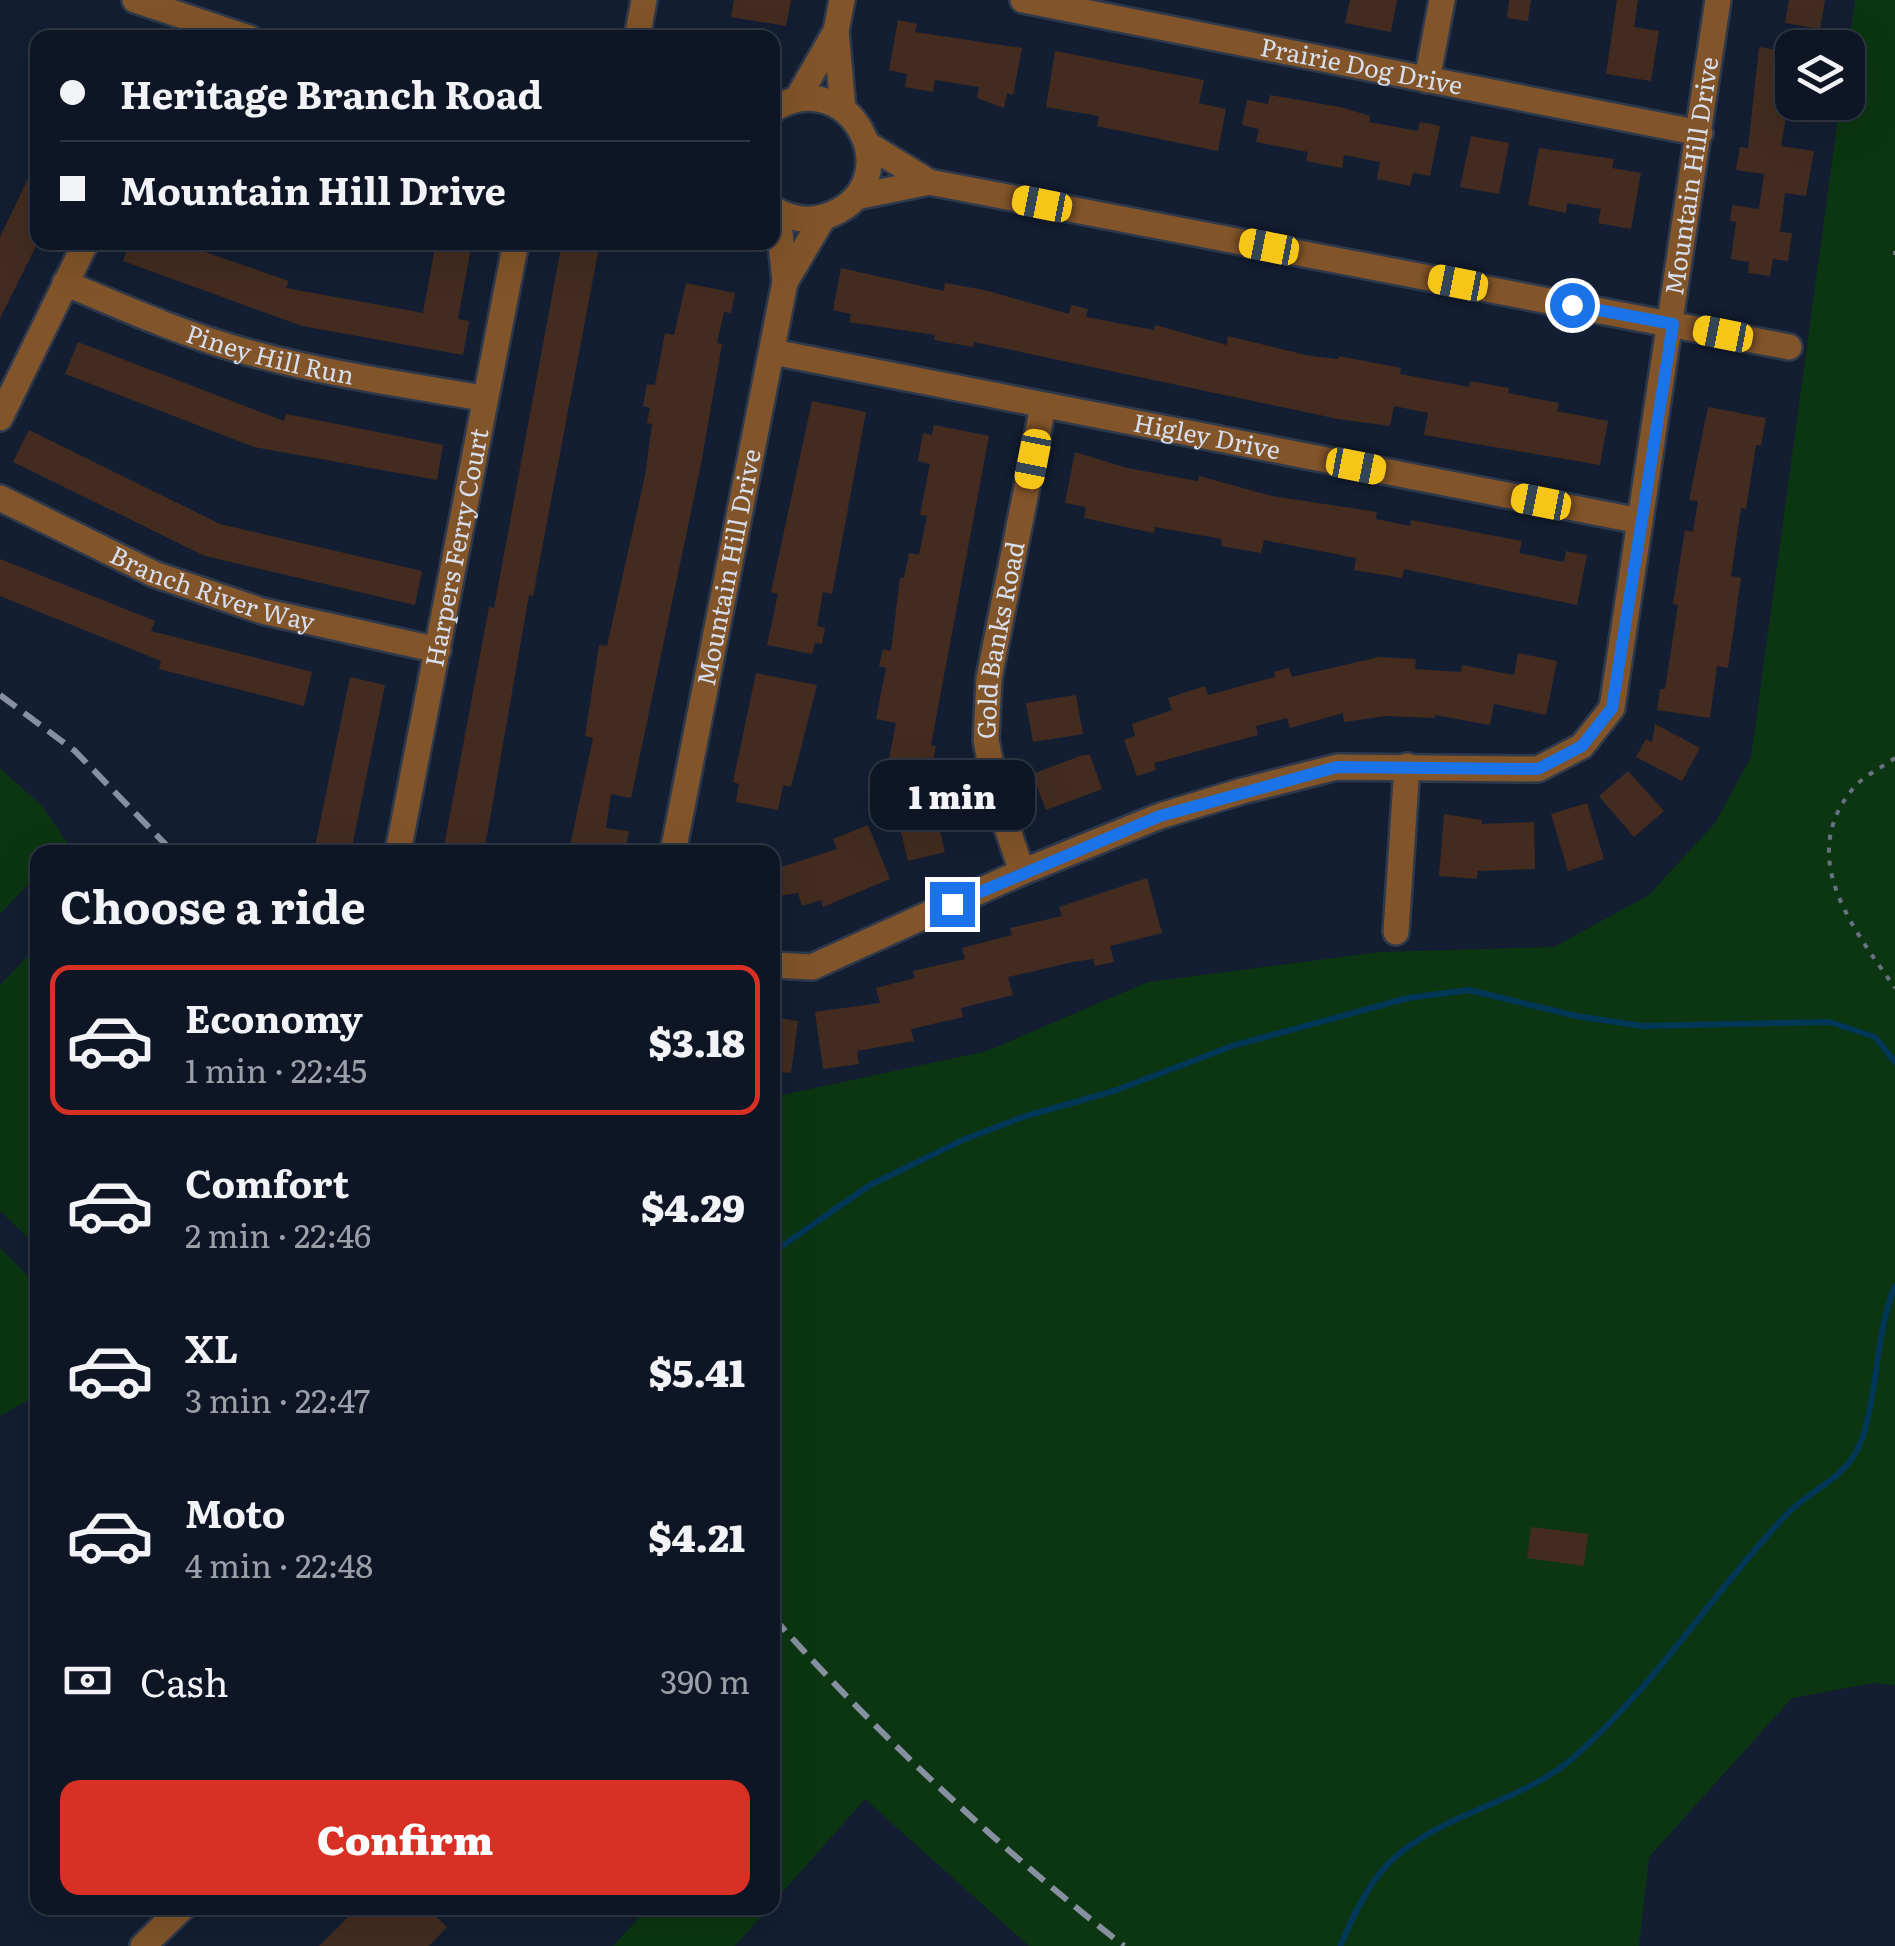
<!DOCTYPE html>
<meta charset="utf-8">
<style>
body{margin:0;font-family:Literata,serif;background:#1c2332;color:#f1f3f6;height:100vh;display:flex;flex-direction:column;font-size:38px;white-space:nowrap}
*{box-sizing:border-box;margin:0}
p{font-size:32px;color:#9b9fa7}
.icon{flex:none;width:55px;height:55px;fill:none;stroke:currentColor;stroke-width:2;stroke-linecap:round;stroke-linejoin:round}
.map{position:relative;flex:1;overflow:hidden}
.panel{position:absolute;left:30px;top:845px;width:750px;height:1070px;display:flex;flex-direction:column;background:#0e1626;border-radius:20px;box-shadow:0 10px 40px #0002,0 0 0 2px #2e3543}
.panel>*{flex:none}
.banner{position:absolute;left:30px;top:30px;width:750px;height:220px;border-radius:20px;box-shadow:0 10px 40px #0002,0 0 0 2px #2e3543;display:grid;align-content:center;height:220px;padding:0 30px;background:#0e1626}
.controls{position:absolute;left:1775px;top:30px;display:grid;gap:20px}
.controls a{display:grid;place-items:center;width:90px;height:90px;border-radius:20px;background:#0e1626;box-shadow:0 10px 40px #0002,0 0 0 2px #2e3543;font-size:50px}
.end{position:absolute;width:45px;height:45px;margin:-22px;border:12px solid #1a73e8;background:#fff;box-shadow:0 0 0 5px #fff}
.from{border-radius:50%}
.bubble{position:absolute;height:70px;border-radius:20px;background:#0e1626;box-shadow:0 10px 40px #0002,0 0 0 2px #2e3543;font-size:32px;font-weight:800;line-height:70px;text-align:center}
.car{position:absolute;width:30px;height:60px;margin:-30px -15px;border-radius:12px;box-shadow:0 0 8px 2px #0007;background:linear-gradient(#f5c518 24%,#345 0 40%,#f5c518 0 76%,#345 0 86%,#f5c518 0)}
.banner b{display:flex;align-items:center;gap:35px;height:95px;font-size:38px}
.banner b+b{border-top:2px solid #2e3543}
.banner i{width:25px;height:25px;background:#f1f3f6}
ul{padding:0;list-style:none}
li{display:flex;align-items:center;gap:30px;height:150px;margin:0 20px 15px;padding:0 10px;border:5px solid transparent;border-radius:20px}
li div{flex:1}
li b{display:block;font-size:38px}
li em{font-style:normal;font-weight:800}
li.on{border-color:#d93025}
li>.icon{width:90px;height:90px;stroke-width:1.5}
h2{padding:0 30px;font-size:45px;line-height:120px}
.pay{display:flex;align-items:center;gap:25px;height:110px;padding:0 30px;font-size:38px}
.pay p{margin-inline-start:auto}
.button{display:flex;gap:20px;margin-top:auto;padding:20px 30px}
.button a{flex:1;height:115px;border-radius:20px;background:#d93025;color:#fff;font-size:40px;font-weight:800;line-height:115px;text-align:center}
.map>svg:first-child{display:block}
.green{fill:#0c3611}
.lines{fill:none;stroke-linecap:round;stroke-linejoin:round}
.stream{stroke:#033758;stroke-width:6}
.building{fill:#432c1f}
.street-casing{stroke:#2e394c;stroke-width:30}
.path{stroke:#687283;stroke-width:4;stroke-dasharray:5 8;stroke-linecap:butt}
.street{stroke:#825429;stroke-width:25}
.rail{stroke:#8790a0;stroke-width:6;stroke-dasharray:20 10;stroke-linecap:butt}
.route{stroke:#1a73e8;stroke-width:12}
.labels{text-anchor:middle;stroke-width:8;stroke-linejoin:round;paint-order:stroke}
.street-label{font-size:25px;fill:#d7deec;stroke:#050811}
</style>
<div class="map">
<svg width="1895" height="1946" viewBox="0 0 1895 1946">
<rect width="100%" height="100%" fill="#131e32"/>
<g class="green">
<polygon points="1855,0 1895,0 1895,1685 1873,1683 1792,1698 1649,1857 1639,1946 1029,1946 865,1799 773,1903 773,1097 987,1051 1148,982 1381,952 1554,947 1649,895 1715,823 1751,757 1840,103 1848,102 1848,51"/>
<polygon points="0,768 43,807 68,844 59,852 38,852 37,875 0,914"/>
<polygon points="37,947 37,1246 0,1211 0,985"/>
<polygon points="0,1248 38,1286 37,1395 0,1416"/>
<polygon points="648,1908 769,1908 735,1946 613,1946"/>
</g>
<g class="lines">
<g class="stream">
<polyline points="772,1253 870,1185 965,1139 1026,1116 1114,1091 1232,1046 1408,998 1469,990 1576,1016 1642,1026 1830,1022 1875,1037 1895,1062"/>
<path d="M1340,1946C1352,1919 1368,1883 1390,1862C1442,1812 1519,1804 1573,1758C1657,1684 1712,1593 1787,1514C1808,1492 1839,1481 1855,1454C1877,1418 1874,1334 1895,1286"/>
</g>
</g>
<g class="building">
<polygon points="734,0 791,0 786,26 731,17"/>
<polygon points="1350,0 1397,0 1391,32 1345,23"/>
<polygon points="1509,0 1531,0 1528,21 1507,18"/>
<polygon points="1617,0 1638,0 1634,27 1659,31 1651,81 1606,74"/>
<polygon points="1789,0 1825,0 1820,29 1785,23"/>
<polygon points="898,20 917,24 915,32 1022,48 1013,95 1007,93 1004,108 977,98 979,87 935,80 933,92 905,87 907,74 889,70"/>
<polygon points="1759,47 1792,52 1792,107 1788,106 1781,146 1814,151 1806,196 1785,193 1780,232 1792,233 1788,261 1773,259 1770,276 1748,273 1749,262 1731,259 1736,222 1730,221 1732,205 1759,209 1764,174 1736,170 1740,147 1748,148"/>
<polygon points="1055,51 1204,80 1199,103 1226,109 1218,151 1097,126 1099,116 1046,107"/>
<polygon points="1270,95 1340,107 1370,116 1369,122 1418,131 1420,122 1440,126 1430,176 1413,173 1410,186 1377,179 1380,162 1344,155 1342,168 1306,161 1308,152 1256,142 1259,129 1242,125 1247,100 1268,104"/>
<polygon points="1471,136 1509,143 1499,194 1460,187"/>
<polygon points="1539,148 1614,159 1612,168 1641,173 1631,229 1598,223 1601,209 1567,203 1566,213 1528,205"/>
<polygon points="38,158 38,242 0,318 0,237"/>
<polygon points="130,242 176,242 289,281 286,288 423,313 436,242 472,242 458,319 469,321 463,355 302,326 123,261"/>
<polygon points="562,242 600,242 533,596 529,595 488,830 483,852 443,852 489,607 494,608"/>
<polygon points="841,268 944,291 945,283 984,290 1069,314 1071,305 1088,309 1086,317 1154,330 1155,325 1227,345 1228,336 1310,356 1338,359 1339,356 1401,368 1400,374 1469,387 1470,381 1509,388 1508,393 1559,403 1557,411 1608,421 1600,465 1424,435 1428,413 1394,406 1390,426 1338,419 974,342 973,347 934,340 935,335 849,322 851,314 833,310"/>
<polygon points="686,283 735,293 731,313 724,312 717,343 722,344 701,464 631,798 611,794 606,828 629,831 625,852 570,846 593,738 585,736 599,645 607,646 645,476 652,424 647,423 650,408 643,406 647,384 655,385 665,333 674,335"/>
<polygon points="78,342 284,421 286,414 443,445 437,480 254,447 65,374"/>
<polygon points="812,401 866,412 832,594 823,592 817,626 825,628 822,644 815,643 812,654 767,645 778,594 771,592"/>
<polygon points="1708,407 1766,418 1761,445 1756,445 1746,509 1741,508 1731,576 1741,578 1728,668 1717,666 1710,718 1657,710 1660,689 1665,689 1678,605 1673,604 1685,530 1693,532 1698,501 1689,500"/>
<polygon points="934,425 989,436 931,745 936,746 933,762 941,764 937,784 886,774 896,723 876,719 886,668 879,666 883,649 891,651 900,578 904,578 909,553 919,555 927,516 920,515 930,464 918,461 923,433 932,435"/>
<polygon points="29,430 220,524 422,571 415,605 205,556 13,462"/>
<polygon points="1075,452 1127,468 1198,481 1199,476 1272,496 1377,512 1376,519 1410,526 1411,520 1522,541 1519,553 1564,562 1566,551 1587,555 1577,605 1404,569 1402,578 1354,570 1356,558 1264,540 1261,553 1221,546 1222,539 1155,527 1154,533 1084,518 1086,507 1065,503"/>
<polygon points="0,559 155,621 151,631 312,672 304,706 159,669 161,661 0,596"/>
<polygon points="1518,653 1557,661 1546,715 1494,704 1490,725 1435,715 1435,718 1386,716 1344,722 1343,713 1290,728 1287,718 1256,726 1258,735 1154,763 1156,770 1137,776 1124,740 1135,736 1132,724 1172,710 1168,698 1205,686 1208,695 1275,677 1274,672 1289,668 1292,677 1379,657 1416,659 1415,669 1461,672 1462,665 1514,675"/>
<polygon points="756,673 817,685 791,787 783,785 778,810 736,802 739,784 733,782"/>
<polygon points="350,677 385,685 351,852 314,852"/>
<polygon points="1076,695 1083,734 1033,742 1026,703"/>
<polygon points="1655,724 1700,748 1682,781 1636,757 1646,739 1652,742"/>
<polygon points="1083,755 1090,755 1102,789 1046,810 1032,774"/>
<polygon points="1628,771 1664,811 1634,837 1599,796"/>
<polygon points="1587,803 1604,859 1568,871 1551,814"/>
<polygon points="934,806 945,852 908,861 897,816"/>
<polygon points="1444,814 1482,820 1482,824 1534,822 1535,869 1478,871 1477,879 1439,876"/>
<polygon points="868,825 890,879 823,907 821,900 802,906 798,893 772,897 772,870 837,849 833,839"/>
<polygon points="1147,878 1162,933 1110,946 1114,962 1095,966 1093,959 1073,962 1008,977 1013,995 961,1008 963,1017 911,1029 914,1041 857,1051 859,1064 823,1069 815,1012 880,1003 876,988 915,978 913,971 965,959 962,948 1012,935 1010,928 1062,916 1059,907"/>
<polygon points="772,1017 798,1021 791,1073 772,1071"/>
<polygon points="1531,1527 1588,1534 1584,1566 1527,1558"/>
<polygon points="357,1908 427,1908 447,1927 429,1946 319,1946"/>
</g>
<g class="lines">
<g class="street-casing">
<g id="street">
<polyline points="135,0 249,38"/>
<polyline points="842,0 836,31 843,109"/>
<path id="s1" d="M1023,0L1700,133"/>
<polyline points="637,38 644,0"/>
<polyline points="1427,80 1442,0"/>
<polyline points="797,99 836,31"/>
<path d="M772,110C850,61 911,180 832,214C811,223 791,220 772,208"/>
<polyline points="867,144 929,182"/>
<polyline points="856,197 929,182 1789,347"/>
<polyline points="785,282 823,218"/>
<path id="s2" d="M65,283C126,309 187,336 251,353C327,374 406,385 483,398"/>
<path id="s3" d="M773,352L1640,521"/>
<polyline points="0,418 86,242"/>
<path id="s4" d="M0,498L154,574L262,611L438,650"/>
<path id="s5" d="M398,852L516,242"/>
<path id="s6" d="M673,852L785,282L778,212"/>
<path id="s7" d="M1022,872L998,801L986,740L989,678L1043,406"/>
<polyline points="1396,932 1407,766"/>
<path id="s8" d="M772,965L812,967L1022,872L1160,816L1242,791L1337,767L1538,769L1582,746L1612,708L1718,0"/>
<polyline points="143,1946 182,1908"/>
</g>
</g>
<g class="path">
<polyline points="1895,251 1895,255"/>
<path d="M1895,758C1881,768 1861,777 1851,791C1797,860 1854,929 1895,988"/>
</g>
<use href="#street" class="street"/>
<g class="rail">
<polyline points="0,695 75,751 173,852"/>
<path d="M772,1616C880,1737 997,1846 1124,1946"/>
</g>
</g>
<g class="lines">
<polyline class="route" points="952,904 1160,816 1337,767 1538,769 1582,746 1612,708 1673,324 1572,305"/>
</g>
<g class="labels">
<g class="street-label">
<text dy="9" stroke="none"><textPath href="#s1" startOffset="345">Prairie Dog Drive</textPath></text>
<text dy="9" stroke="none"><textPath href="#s8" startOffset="1440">Mountain Hill Drive</textPath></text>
<text dy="9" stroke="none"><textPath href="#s2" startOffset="218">Piney Hill Run</textPath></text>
<text dy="9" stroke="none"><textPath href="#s3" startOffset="442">Higley Drive</textPath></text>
<text dy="9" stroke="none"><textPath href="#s5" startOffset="310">Harpers Ferry Court</textPath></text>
<text dy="9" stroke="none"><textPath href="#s6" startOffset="290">Mountain Hill Drive</textPath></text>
<text dy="9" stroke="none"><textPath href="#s4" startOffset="232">Branch River Way</textPath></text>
<text dy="9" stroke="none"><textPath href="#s7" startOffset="238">Gold Banks Road</textPath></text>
</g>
</g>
</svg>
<div class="controls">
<a><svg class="icon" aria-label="layers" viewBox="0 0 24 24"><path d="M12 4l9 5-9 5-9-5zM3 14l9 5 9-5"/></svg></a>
</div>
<i class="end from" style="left:1572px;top:305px"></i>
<i class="end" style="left:952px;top:904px"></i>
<div class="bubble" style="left:870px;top:760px;width:165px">1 min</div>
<i class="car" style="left:1042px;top:204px;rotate:281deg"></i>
<i class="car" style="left:1269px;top:247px;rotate:281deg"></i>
<i class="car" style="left:1458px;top:283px;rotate:281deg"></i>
<i class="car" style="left:1723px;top:334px;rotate:281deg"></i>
<i class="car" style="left:1033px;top:459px;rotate:191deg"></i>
<i class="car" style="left:1356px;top:466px;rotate:101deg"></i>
<i class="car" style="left:1541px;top:502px;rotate:281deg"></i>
<div class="banner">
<b><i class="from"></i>Heritage Branch Road</b>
<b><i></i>Mountain Hill Drive</b>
</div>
<section class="panel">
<h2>Choose a ride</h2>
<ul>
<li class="on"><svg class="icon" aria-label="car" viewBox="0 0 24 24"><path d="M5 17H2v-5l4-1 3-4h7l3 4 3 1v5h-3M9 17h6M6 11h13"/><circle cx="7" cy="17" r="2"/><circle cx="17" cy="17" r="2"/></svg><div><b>Economy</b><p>1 min · 22:45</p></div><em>$3.18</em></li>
<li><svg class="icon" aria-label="car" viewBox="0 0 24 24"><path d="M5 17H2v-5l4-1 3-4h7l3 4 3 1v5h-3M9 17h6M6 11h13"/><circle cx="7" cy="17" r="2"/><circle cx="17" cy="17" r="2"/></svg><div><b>Comfort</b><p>2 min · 22:46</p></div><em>$4.29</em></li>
<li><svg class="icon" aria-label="car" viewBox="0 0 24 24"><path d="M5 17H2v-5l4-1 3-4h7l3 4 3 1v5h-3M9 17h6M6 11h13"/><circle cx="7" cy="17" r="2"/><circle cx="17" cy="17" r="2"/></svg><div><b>XL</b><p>3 min · 22:47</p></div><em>$5.41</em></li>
<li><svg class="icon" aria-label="car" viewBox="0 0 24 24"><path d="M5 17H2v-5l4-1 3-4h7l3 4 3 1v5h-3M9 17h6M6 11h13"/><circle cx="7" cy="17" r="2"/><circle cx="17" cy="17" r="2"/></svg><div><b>Moto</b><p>4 min · 22:48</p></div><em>$4.21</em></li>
</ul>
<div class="pay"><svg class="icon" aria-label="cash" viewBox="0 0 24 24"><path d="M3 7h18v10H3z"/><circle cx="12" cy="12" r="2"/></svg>Cash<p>390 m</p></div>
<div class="button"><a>Confirm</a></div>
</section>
</div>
